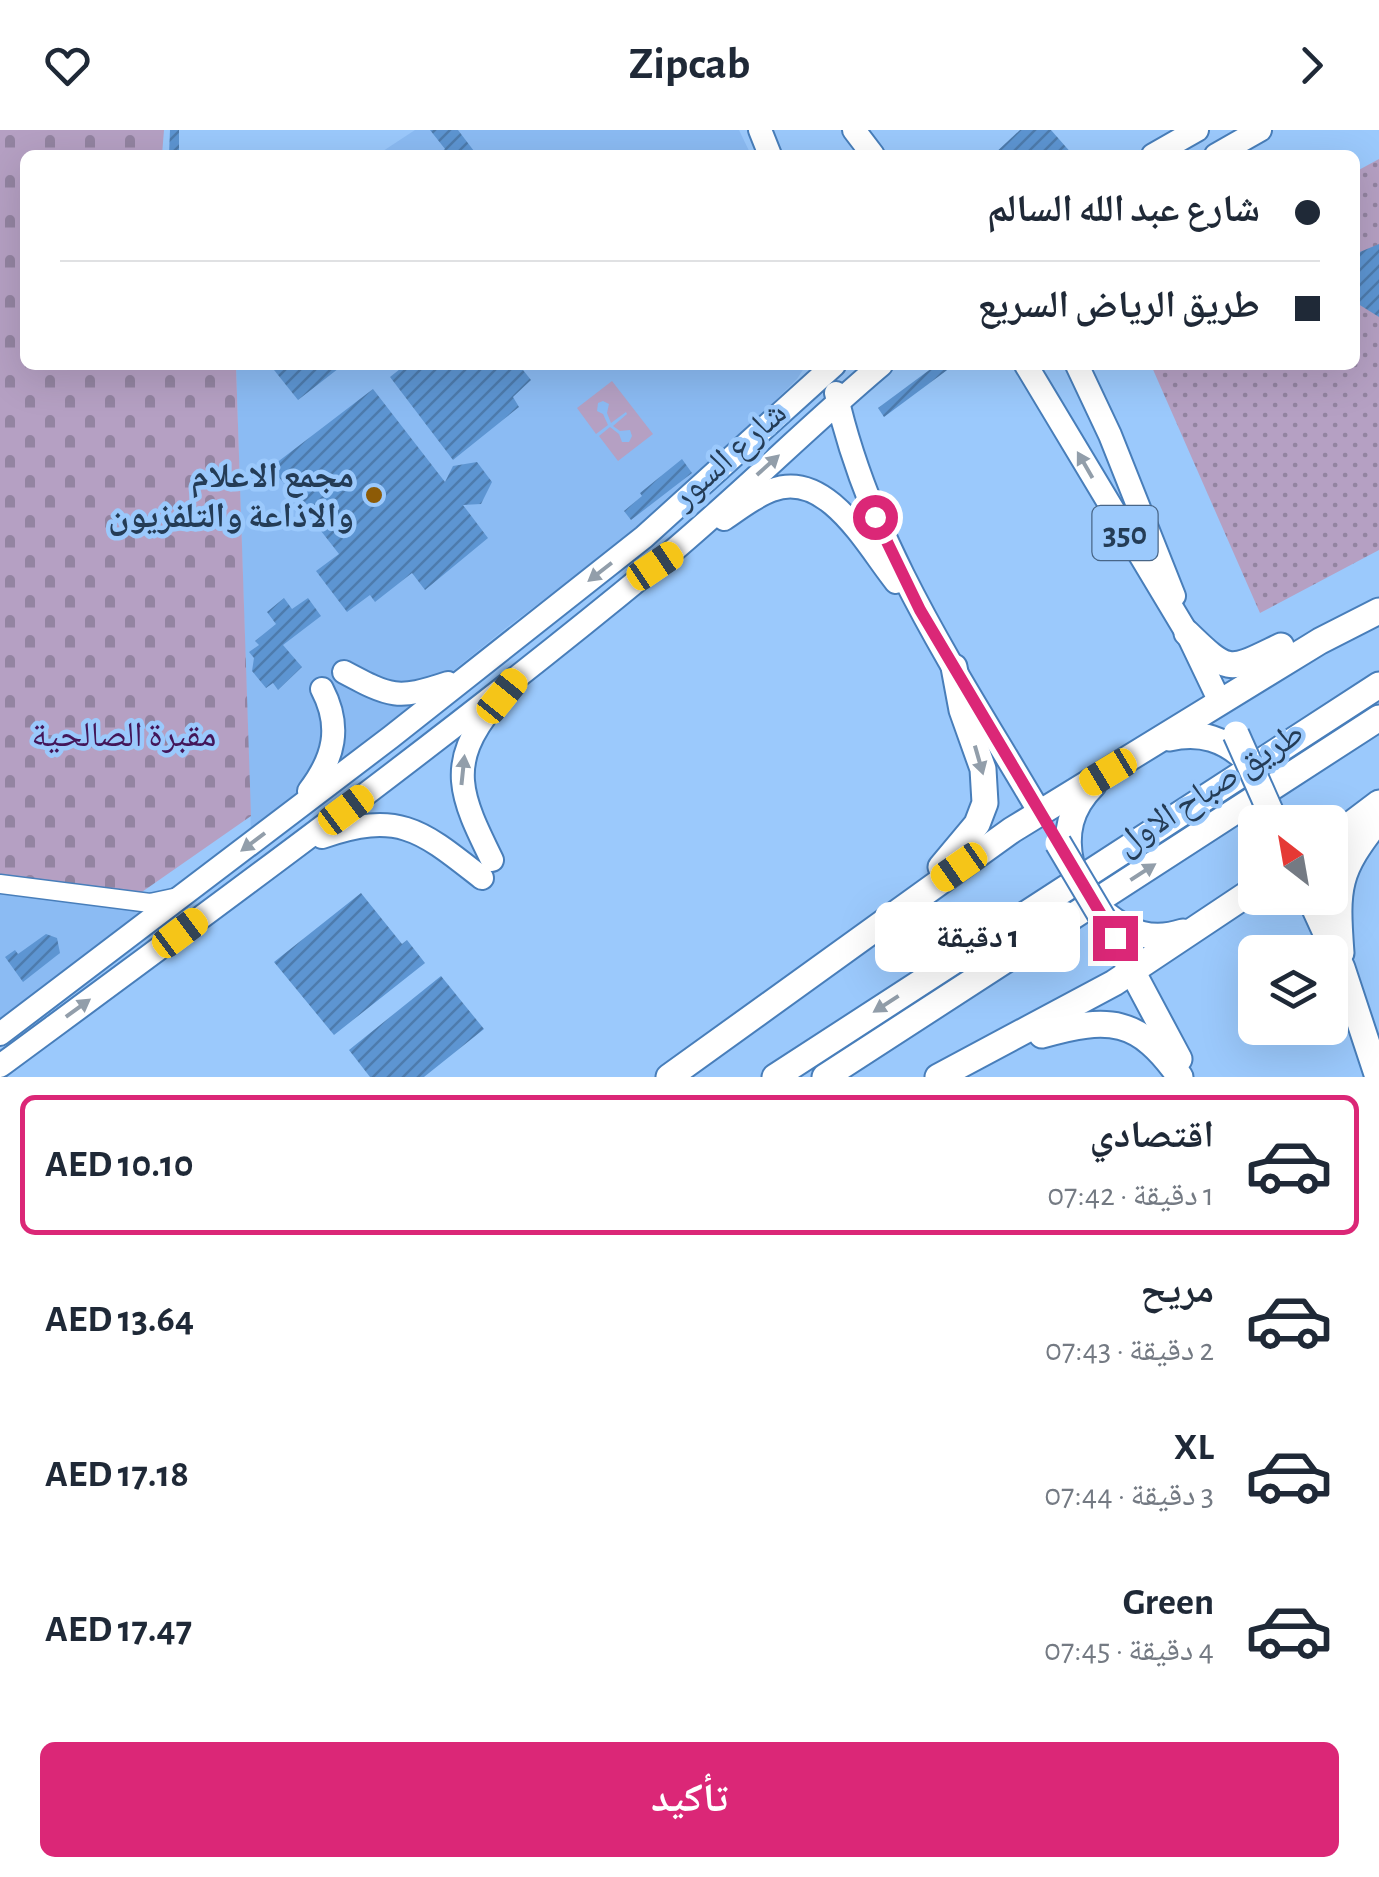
<!DOCTYPE html>
<html lang="ar">
<meta charset="utf-8">
<style>
body{margin:0;font-family:"Alegreya Sans","Noto Naskh Arabic",sans-serif;background:#f6f6f7;color:#1f2937;direction:rtl;height:100vh;display:flex;flex-direction:column;font-size:38px;white-space:nowrap}
*{box-sizing:border-box;margin:0}
p{font-size:32px;color:#747a83}
.icon{flex:none;width:55px;height:55px;fill:none;stroke:currentColor;stroke-width:2;stroke-linecap:round;stroke-linejoin:round}
.map{position:relative;height:947px;overflow:hidden;direction:ltr}
.panel{display:flex;flex-direction:column;background:#fff;flex:1}
.panel>*{flex:none}
.guide{position:absolute;left:20px;top:20px;width:1340px;height:220px;border-radius:15px;box-shadow:0 10px 40px #0002;direction:rtl;display:grid;align-content:center;height:220px;padding:0 40px;background:#fff}
.needle{width:65px;rotate:329deg}
.controls{position:absolute;left:1238px;top:675px;display:grid;gap:20px}
.controls a{display:grid;place-items:center;width:110px;height:110px;border-radius:15px;background:#fff;box-shadow:0 10px 40px #0002;font-size:50px}
.end{position:absolute;width:45px;height:45px;margin:-22px;border:12px solid #db2777;background:#fff;box-shadow:0 0 0 5px #fff}
.from{border-radius:50%}
.bubble{position:absolute;height:70px;border-radius:15px;background:#fff;box-shadow:0 10px 40px #0002;font-size:32px;font-weight:700;line-height:70px;text-align:center;direction:rtl}
.car{position:absolute;width:30px;height:60px;margin:-30px -15px;border-radius:12px;box-shadow:0 0 8px 2px #0007;background:linear-gradient(#f5c518 24%,#345 0 40%,#f5c518 0 76%,#345 0 86%,#f5c518 0)}
.guide b{display:flex;align-items:center;gap:35px;height:95px;font-size:38px}
.guide b+b{border-top:2px solid #e0e1e3}
.guide i{width:25px;height:25px;background:#1f2937}
ul{padding:18px 0 0;list-style:none}
li{display:flex;align-items:center;gap:30px;height:140px;margin:0 20px 15px;padding:0 20px;border:5px solid transparent;border-radius:15px}
li div{flex:1}
li b{display:block;font-size:38px}
li em{font-style:normal;font-weight:700}
li.active{border-color:#db2777}
li>.icon{width:90px;height:90px;stroke-width:1.5}
.button{display:flex;gap:20px;margin-top:auto;padding:20px 40px}
.button a{flex:1;height:115px;border-radius:15px;background:#db2777;color:#fff;font-size:40px;font-weight:700;line-height:115px;text-align:center}
header{display:flex;justify-content:space-between;align-items:center;height:130px;padding:0 40px;background:#fff;font-size:45px;font-weight:700}
.map>svg:first-child{display:block}
.built{fill:#8bbbf3}
.grass{fill:#b5a0c3}
.cemetery{fill:url(#cemetery-stones)}
.park{fill:url(#park-dots)}
.building{fill:url(#building-hatch)}
.lines{fill:none;stroke-linecap:round;stroke-linejoin:round}
.minor-casing{stroke:#487eba;stroke-width:21}
.major-casing{stroke:#487eba;stroke-width:26}
.highway-casing{stroke:#487eba;stroke-width:29}
.minor{stroke:#fff;stroke-width:18}
.major{stroke:#fff;stroke-width:22}
.highway{stroke:#fff;stroke-width:25}
.highway-bridge-casing{stroke:#487eba;stroke-width:29;stroke-linecap:butt}
.highway-bridge{stroke:#fff;stroke-width:25}
.oneway{fill:#929eaa}
.route{stroke:#db2777;stroke-width:12}
.poi-dot{fill:#8d5b06;stroke:#9bc9fc;stroke-width:4}
.labels{text-anchor:middle;stroke-width:9;stroke-linejoin:round;paint-order:stroke}
.shield{fill:#9bc9fc;stroke:#486688;stroke-width:2.5}
.shield-label{font-size:32px;font-weight:bold;fill:#243c56}
.street-label{font-size:35px;fill:#243c56;stroke:#9bc9fc}
.poi-label{font-size:35px;font-weight:bold;fill:#243c56;stroke:#9bc9fc;text-anchor:end}
.park-label{font-size:35px;fill:#431659;stroke:#9bc9fc}
</style>
<header><svg class="icon" aria-label="forward" viewBox="0 0 24 24"><path d="M9 5l7 7-7 7"/></svg>Zipcab<svg class="icon" aria-label="heart" viewBox="0 0 24 24"><path d="M12 20l-8-8c-3-5 5-10 8-4 3-6 11-1 8 4z"/></svg></header>
<div class="map">
<svg width="1379" height="947" viewBox="0 0 1379 947">
<defs>
<pattern id="cemetery-stones" width="16" height="16" patternUnits="userSpaceOnUse" patternTransform="scale(2.5)"><rect width="16" height="16" fill="#b5a0c3"/><path d="M2 7V4a2 2 0 0 1 4 0v3zM10 15v-3a2 2 0 0 1 4 0v3z" fill="#9384a1"/></pattern>
<pattern id="park-dots" width="8" height="8" patternUnits="userSpaceOnUse" patternTransform="scale(2.5)"><rect width="8" height="8" fill="#b5a0c3"/><path d="M2 2h.1M6 6h.1" fill="none" stroke="#9384a1" stroke-width="1.8" stroke-linecap="round"/></pattern>
<pattern id="building-hatch" width="6" height="6" patternUnits="userSpaceOnUse" patternTransform="scale(2.5)"><rect width="6" height="6" fill="#5d95d2"/><path d="M-1 1l2-2M0 6l6-6M5 7l2-2" fill="none" stroke="#4d7bad"/></pattern>
</defs>
<rect width="100%" height="100%" fill="#9bc9fc"/>
<g class="built">
<polygon points="415,0 739,0 751,25 377,25"/>
<polygon points="236,235 806,235 797,249 747,299 611,419 506,498 251,704"/>
<polygon points="0,751 165,766 0,890"/>
</g>
<polygon class="grass" points="612,251 653,304 618,331 599,306 610,297 619,304 622,312 629,312 632,306 630,300 620,301 613,296 627,284 626,282 611,293 607,283 609,274 603,271 598,273 597,281 603,284 608,295 596,304 577,278"/>
<polygon class="cemetery" points="0,0 164,0 162,25 25,25 25,235 236,235 251,686 139,764 0,751"/>
<polygon class="park" points="1379,29 1379,420 1260,483 1151,235 1355,235 1355,42"/>
<g class="building">
<polygon points="170,0 179,0 179,25 169,25"/>
<polygon points="430,0 458,0 477,25 437,25 445,19"/>
<polygon points="1020,0 1051,0 1073,25 993,25"/>
<polygon points="1379,114 1379,187 1355,172 1355,124"/>
<polygon points="270,235 343,235 298,270"/>
<polygon points="405,235 519,235 531,250 513,267 519,277 453,330 390,247"/>
<polygon points="936,235 954,235 884,287 878,278"/>
<polygon points="373,259 445,352 453,336 477,332 492,352 481,374 463,375 488,408 425,460 412,443 375,472 370,465 347,482 316,441 339,424 271,337"/>
<polygon points="682,329 692,343 631,390 624,381 642,366 640,363"/>
<polygon points="284,468 292,479 308,468 321,486 283,515 302,537 278,560 273,553 266,558 252,541 254,528 249,522 259,515 255,511 276,494 267,482"/>
<polygon points="361,763 402,814 407,810 425,833 334,905 274,832"/>
<polygon points="46,804 57,808 60,823 23,852 5,827 15,820 18,824"/>
<polygon points="441,846 484,899 424,947 370,947 349,920"/>
</g>
<g class="lines">
<g class="minor-casing">
<polyline id="minor" points="0,754 150,773 178,767"/>
</g>
<g class="major-casing">
<g id="major">
<polyline points="760,0 770,25"/>
<polyline points="854,0 873,25"/>
<polyline points="1153,25 1197,0"/>
<polyline points="1216,25 1260,0"/>
<polyline points="1026,235 1187,503 1220,572"/>
<polyline points="1077,235 1110,305 1174,466"/>
<path d="M836,263C870,417 961,548 1040,683"/>
<path d="M724,389C739,379 755,366 772,360C827,339 867,416 896,452"/>
<path d="M344,542C391,567 397,570 448,553"/>
<path d="M309,661C334,628 342,597 322,559"/>
<path d="M322,707C400,680 422,701 482,748"/>
<path d="M492,730C461,667 445,634 494,575"/>
<polyline points="0,904 391,607 644,407 834,235"/>
<path d="M0,936C221,773 443,611 655,436C733,372 804,300 881,235"/>
</g>
</g>
<g class="highway-casing">
<g id="highway">
<path d="M1187,503C1230,545 1229,541 1281,516"/>
<path d="M1169,608C1201,601 1225,609 1248,631"/>
<polyline points="1330,710 1379,673"/>
<path d="M1071,734C1064,704 1070,678 1093,655"/>
<polyline points="941,737 977,694 985,673 983,639 962,580 954,537"/>
<polyline points="1310,768 1342,838 1378,947"/>
<path d="M1105,784C1130,804 1152,812 1183,802"/>
<polyline points="1115,809 1179,929"/>
<path d="M1341,823C1336,756 1337,742 1379,689"/>
<path d="M1042,905C1109,886 1139,888 1180,947"/>
<polyline points="669,947 1012,700 1320,511 1379,481"/>
<polyline points="775,947 1379,555"/>
<polyline points="825,947 1379,588"/>
<polyline points="938,947 1114,853 1255,759"/>
</g>
</g>
<use href="#minor" class="minor"/>
<use href="#major" class="major"/>
<use href="#highway" class="highway"/>
<g class="highway-bridge-casing">
<g id="highway-bridge">
<polyline points="1236,604 1275,692"/>
<polyline points="1058,713 1115,809"/>
</g>
</g>
<use href="#highway-bridge" class="highway-bridge"/>
</g>
<defs><path id="oneway-solid" d="M-6-.8H1V-3.2L6.5 0L1 3.2V.8H-6Z" transform="scale(2.5)"/></defs>
<g class="oneway">
<use href="#oneway-solid" transform="translate(768 335) rotate(-42)"/>
<use href="#oneway-solid" transform="translate(1085 335) rotate(-120)"/>
<use href="#oneway-solid" transform="translate(600 442) rotate(142)"/>
<use href="#oneway-solid" transform="translate(979 630) rotate(74)"/>
<use href="#oneway-solid" transform="translate(463 640) rotate(-84)"/>
<use href="#oneway-solid" transform="translate(253 712) rotate(143)"/>
<use href="#oneway-solid" transform="translate(1143 742) rotate(-33)"/>
<use href="#oneway-solid" transform="translate(886 874) rotate(147)"/>
<use href="#oneway-solid" transform="translate(78 878) rotate(-36)"/>
</g>
<g class="lines">
<polyline class="route" points="875,387 920,480 1115,808"/>
</g>
<circle class="poi-dot" cx="374" cy="365" r="10"/>
<g class="labels">
<rect class="shield" x="1092.5" y="376" width="65" height="54" rx="8"/>
<g class="shield-label">
<text x="1125" y="414">350</text>
</g>
<g class="street-label">
<text transform="translate(728 324) rotate(-42)" y="12">شارع السور</text>
<text transform="translate(1209 657) rotate(-33)" y="12">طريق صباح الاول</text>
</g>
<g class="poi-label">
<text x="354" y="357">مجمع الاعلام<tspan x="354" dy="40">والاذاعة والتلفزيون</tspan></text>
</g>
<g class="park-label">
<text x="124" y="616">مقبرة الصالحية</text>
</g>
</g>
</svg>
<div class="controls">
<a><svg class="needle" viewBox="-14 -14 28 28"><path d="M0-13l5 13h-10z" fill="#e53935"/><path d="M0 13l5-13h-10z" fill="#747a83"/></svg></a>
<a><svg class="icon" aria-label="layers" viewBox="0 0 24 24"><path d="M12 4l9 5-9 5-9-5zM3 14l9 5 9-5"/></svg></a>
</div>
<i class="end from" style="left:875px;top:387px"></i>
<i class="end" style="left:1115px;top:808px"></i>
<div class="bubble" style="left:875px;top:772px;width:205px">1 دقيقة</div>
<i class="car" style="left:655px;top:436px;rotate:56deg"></i>
<i class="car" style="left:502px;top:566px;rotate:39deg"></i>
<i class="car" style="left:1108px;top:642px;rotate:239deg"></i>
<i class="car" style="left:346px;top:680px;rotate:53deg"></i>
<i class="car" style="left:959px;top:737px;rotate:235deg"></i>
<i class="car" style="left:180px;top:803px;rotate:53deg"></i>
<div class="guide">
<b><i class="from"></i>شارع عبد الله السالم</b>
<b><i></i>طريق الرياض السريع</b>
</div>
</div>
<section class="panel">
<ul>
<li class="active"><svg class="icon" aria-label="car" viewBox="0 0 24 24"><path d="M5 17H2v-5l4-1 3-4h7l3 4 3 1v5h-3M9 17h6M6 11h13"/><circle cx="7" cy="17" r="2"/><circle cx="17" cy="17" r="2"/></svg><div><b>اقتصادي</b><p>1 دقيقة · 07:42</p></div><em>AED 10.10</em></li>
<li><svg class="icon" aria-label="car" viewBox="0 0 24 24"><path d="M5 17H2v-5l4-1 3-4h7l3 4 3 1v5h-3M9 17h6M6 11h13"/><circle cx="7" cy="17" r="2"/><circle cx="17" cy="17" r="2"/></svg><div><b>مريح</b><p>2 دقيقة · 07:43</p></div><em>AED 13.64</em></li>
<li><svg class="icon" aria-label="car" viewBox="0 0 24 24"><path d="M5 17H2v-5l4-1 3-4h7l3 4 3 1v5h-3M9 17h6M6 11h13"/><circle cx="7" cy="17" r="2"/><circle cx="17" cy="17" r="2"/></svg><div><b>XL</b><p>3 دقيقة · 07:44</p></div><em>AED 17.18</em></li>
<li><svg class="icon" aria-label="car" viewBox="0 0 24 24"><path d="M5 17H2v-5l4-1 3-4h7l3 4 3 1v5h-3M9 17h6M6 11h13"/><circle cx="7" cy="17" r="2"/><circle cx="17" cy="17" r="2"/></svg><div><b>Green</b><p>4 دقيقة · 07:45</p></div><em>AED 17.47</em></li>
</ul>
<div class="button"><a>تأكيد</a></div>
</section>
